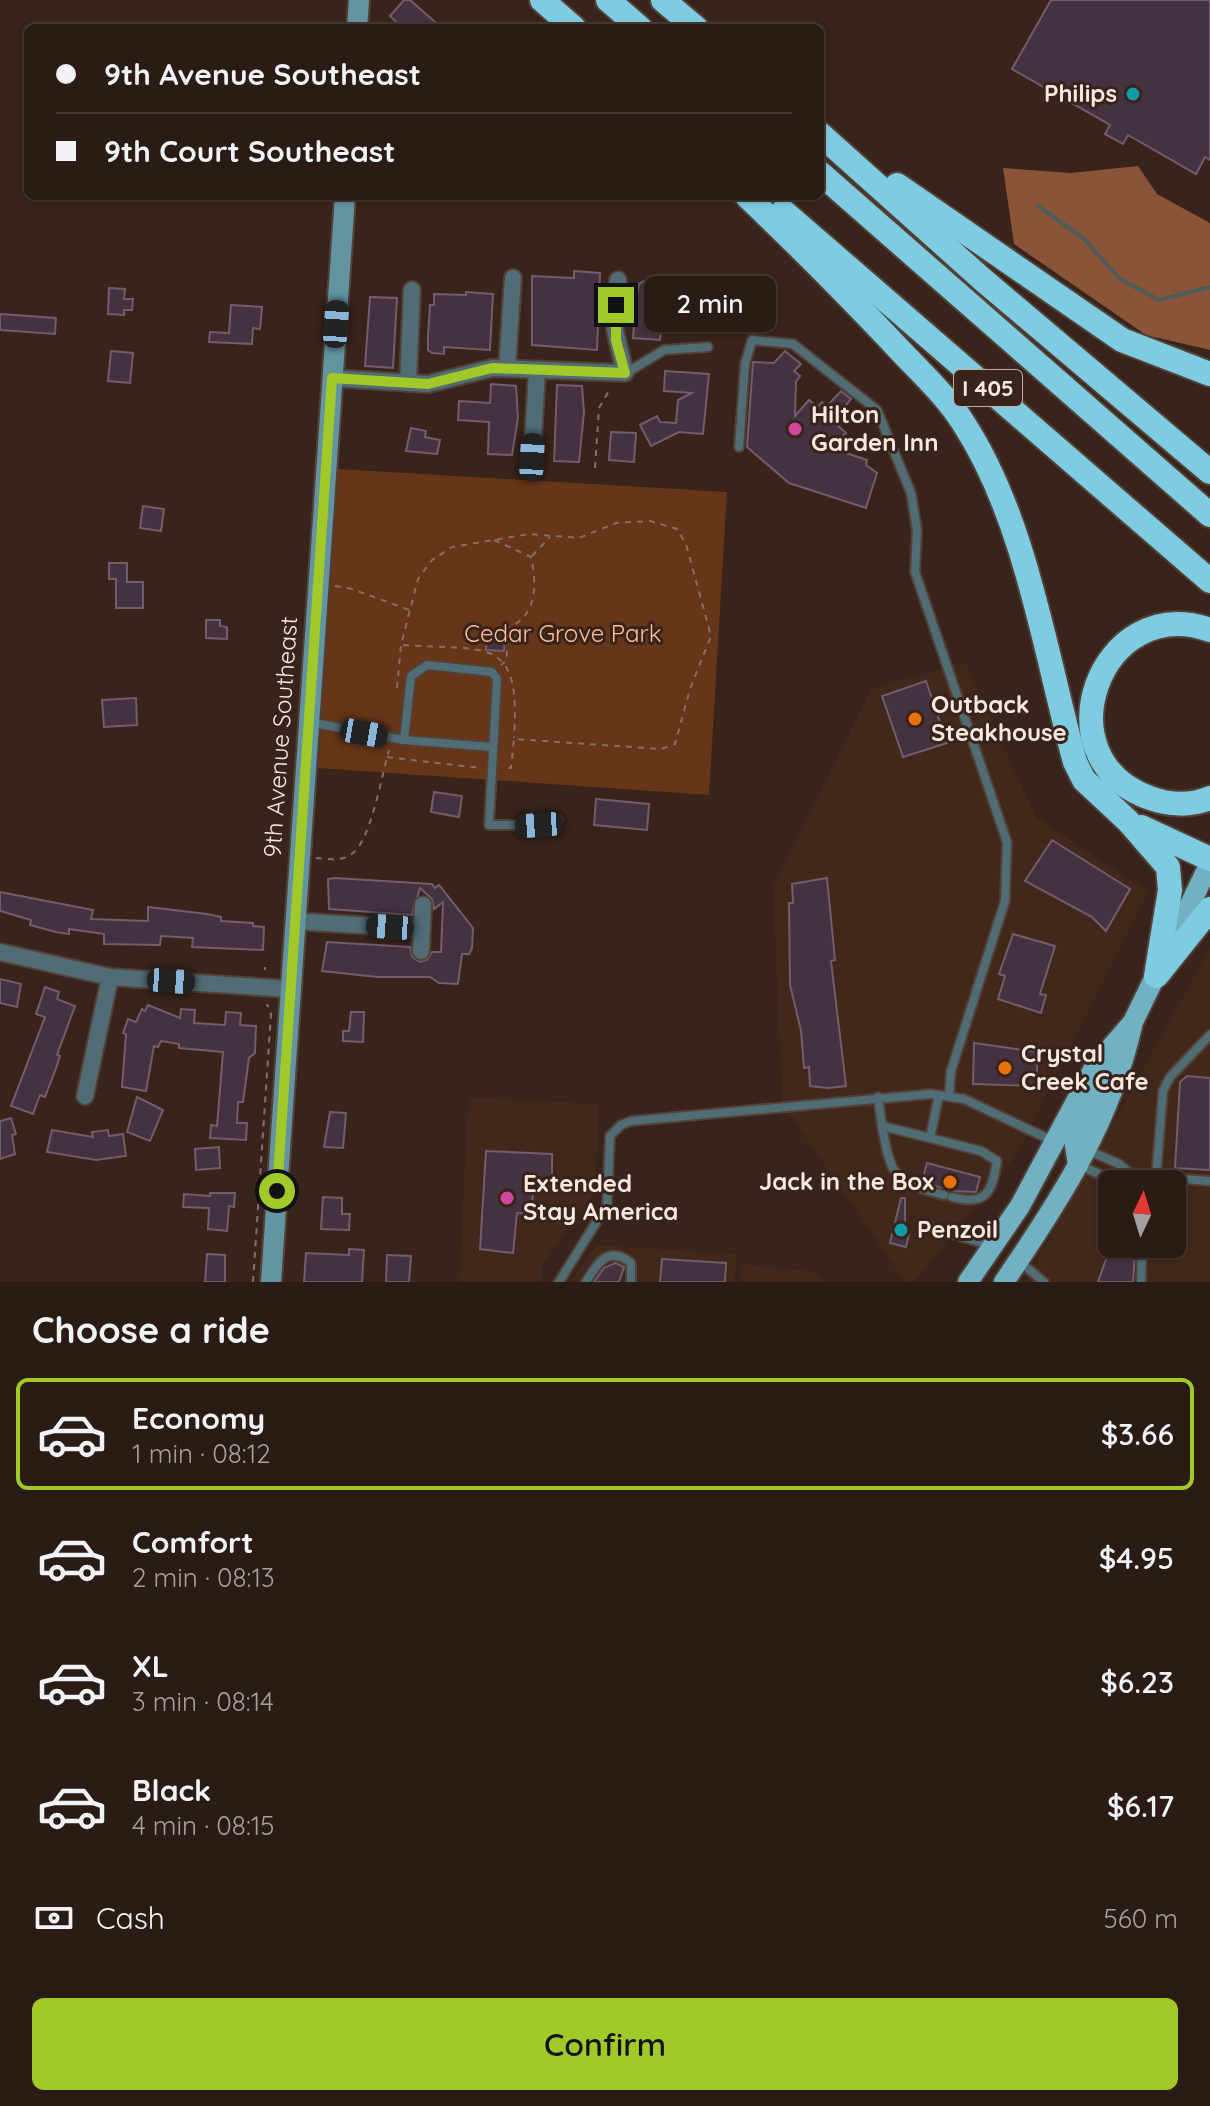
<!DOCTYPE html>
<meta charset="utf-8">
<style>
body{margin:0;font-family:Quicksand,sans-serif;background:#362822;color:#f1f3f6;height:100vh;display:flex;flex-direction:column;font-size:30px;white-space:nowrap}
*{box-sizing:border-box;margin:0}
p{font-size:26px;color:#a5a1a0}
.icon{flex:none;width:44px;height:44px;fill:none;stroke:currentColor;stroke-width:2;stroke-linecap:round;stroke-linejoin:round}
.map{position:relative;height:1282px;overflow:hidden}
.details{display:flex;flex-direction:column;background:#2a1b14;flex:1}
.details>*{flex:none}
.banner{position:absolute;left:24px;top:24px;width:800px;height:176px;border-radius:12px;box-shadow:0 2px 6px #0004,0 0 0 2px #463934;display:grid;align-content:center;height:176px;padding:0 32px;background:#2a1b14}
.needle{width:52px;rotate:4deg}
.buttons{position:absolute;left:1098px;top:1170px;display:grid;gap:16px}
.buttons a{display:grid;place-items:center;width:88px;height:88px;border-radius:12px;background:#2a1b14;box-shadow:0 2px 6px #0004,0 0 0 2px #463934;font-size:40px}
.end{position:absolute;width:36px;height:36px;margin:-18px;border:10px solid #a1c929;background:#111;box-shadow:0 0 0 4px #111}
.from{border-radius:50%}
.bubble{position:absolute;height:56px;border-radius:12px;background:#2a1b14;box-shadow:0 2px 6px #0004,0 0 0 2px #463934;font-size:26px;font-weight:600;line-height:56px;text-align:center}
.car{position:absolute;width:24px;height:48px;margin:-24px -12px;border-radius:10px;box-shadow:0 0 6px 2px #0007;background:linear-gradient(#222 24%,#8ab4d8 0 40%,#222 0 76%,#8ab4d8 0 86%,#222 0)}
.banner b{display:flex;align-items:center;gap:28px;height:76px;font-size:30px}
.banner b+b{border-top:2px solid #463934}
.banner i{width:20px;height:20px;background:#f1f3f6}
ul{padding:0;list-style:none}
li{display:flex;align-items:center;gap:24px;height:112px;margin:0 16px 12px;padding:0 16px;border:4px solid transparent;border-radius:12px}
li div{flex:1}
li b{display:block;font-size:30px}
li em{font-style:normal;font-weight:600}
li.current{border-color:#a1c929}
li>.icon{width:72px;height:72px;stroke-width:1.5}
h2{padding:0 32px;font-size:36px;line-height:96px}
.pay{display:flex;align-items:center;gap:20px;height:88px;padding:0 32px;font-size:30px}
.pay p{margin-inline-start:auto}
.primary-button{display:flex;gap:16px;margin-top:auto;padding:16px 32px}
.primary-button a{flex:1;height:92px;border-radius:12px;background:#a1c929;color:#111;font-size:32px;font-weight:600;line-height:92px;text-align:center}
.map>svg:first-child{display:block}
.built{fill:#42281a;fill-rule:evenodd}
.green{fill:#673618}
.forest{fill:#895437}
.lines{fill:none;stroke-linecap:round;stroke-linejoin:round}
.stream{stroke:#4d5b5c;stroke-width:4}
.building{fill:#453240;stroke:#725d6c;stroke-width:2}
.lane-casing{stroke:#534036;stroke-width:12}
.street-casing{stroke:#534036;stroke-width:20}
.secondary-casing{stroke:#534036;stroke-width:24}
.primary-casing{stroke:#534036;stroke-width:24}
.highway-casing{stroke:#534036;stroke-width:28}
.path{stroke:#837168;stroke-width:2;stroke-dasharray:6 6;stroke-linecap:butt}
.lane{stroke:#506d76;stroke-width:8}
.street{stroke:#506d76;stroke-width:16}
.secondary{stroke:#6394a2;stroke-width:20}
.primary{stroke:#71b1c4;stroke-width:20}
.highway{stroke:#7ecce2;stroke-width:24}
.route{stroke:#a1c929;stroke-width:10}
.culture-dot{fill:#0f9aa8;stroke:#38241a;stroke-width:3}
.hotel-dot{fill:#d1479c;stroke:#38241a;stroke-width:3}
.food-dot{fill:#e8710a;stroke:#38241a;stroke-width:3}
.labels{text-anchor:middle;stroke-width:6;stroke-linejoin:round;paint-order:stroke}
.shield{fill:#38241a;stroke:#beaea6;stroke-width:2}
.shield-label{font-size:22px;font-weight:bold;fill:#f7e9e2}
.poi-label{font-size:24px;font-weight:bold;fill:#f7e9e2;stroke:#38241a;text-anchor:start}
.park-label{font-size:24px;fill:#ffbc99;stroke:#38241a}
.street-label{font-size:24px;fill:#f7e9e2;stroke:#38241a}
</style>
<div class="map">
<svg width="1210" height="1282" viewBox="0 0 1210 1282">
<rect width="100%" height="100%" fill="#38241a"/>
<g class="built">
<polygon points="965,662 1036,817 1148,892 1015,1157 914,1282 905,1282 782,1103 773,888 872,688"/>
<path d="M1210,948V1282H1025ZM1112,1184H1172V1244H1112Z"/>
<polygon points="468,1097 599,1104 595,1191 541,1267 541,1282 459,1282"/>
<polygon points="597,1245 736,1254 735,1282 570,1282"/>
<polygon points="740,1264 815,1272 827,1282 740,1282"/>
</g>
<polygon class="green" points="338,469 727,492 709,795 318,768"/>
<polygon class="forest" points="1138,166 1157,194 1210,223 1210,350 1146,335 1014,244 1003,168 1071,173"/>
<g class="lines">
<polyline class="stream" points="1038,206 1083,238 1120,279 1159,300 1210,287"/>
</g>
<g class="building">
<polygon points="404,0 410,0 442,28 403,28 390,16"/>
<polygon points="1051,0 1210,0 1210,160 1205,157 1196,174 1128,135 1123,144 1105,134 1110,125 1012,69"/>
<polygon points="574,271 600,273 597,350 532,345 532,276 574,278"/>
<polygon points="644,281 666,283 665,292 716,297 714,325 662,321 660,340 633,338 636,298 639,284"/>
<polygon points="109,288 125,289 124,299 133,299 132,310 124,310 124,315 108,314"/>
<polygon points="466,292 493,294 490,350 444,347 444,354 432,353 428,350 428,337 430,305 434,305 434,294 466,295"/>
<polygon points="370,297 397,298 393,368 365,366"/>
<polygon points="231,305 262,307 260,329 253,328 252,344 209,342 210,332 229,333"/>
<polygon points="0,314 56,318 55,334 0,330"/>
<polygon points="111,351 133,353 130,383 108,381"/>
<polygon points="785,351 801,364 794,371 800,376 796,382 795,416 809,400 817,407 822,402 827,406 841,391 851,399 837,416 843,421 838,426 846,433 831,448 867,460 866,465 877,473 866,508 789,483 747,447 753,362 774,363"/>
<polygon points="665,371 709,374 703,434 679,432 651,446 640,425 657,416 660,422 676,423 678,400 692,393 664,391"/>
<polygon points="491,384 516,386 518,418 512,455 488,454 489,422 458,420 459,401 490,403"/>
<polygon points="557,385 582,386 584,412 579,462 554,461"/>
<polygon points="411,428 426,431 425,437 440,440 437,454 406,451"/>
<polygon points="611,432 636,433 634,462 609,460"/>
<polygon points="143,506 164,509 161,531 140,528"/>
<polygon points="109,563 127,563 127,582 143,582 143,608 116,608 116,579 109,579"/>
<polygon points="206,620 220,620 220,626 227,627 227,639 206,638"/>
<polygon points="487,631 505,632 504,651 486,650"/>
<polygon points="926,681 947,743 903,757 882,696"/>
<polygon points="136,698 137,725 104,727 102,700"/>
<polygon points="434,792 462,796 459,817 431,812"/>
<polygon points="596,799 649,804 647,830 594,825"/>
<polygon points="1052,840 1130,889 1106,931 1092,917 1025,881"/>
<polygon points="335,878 432,884 435,888 439,885 473,928 472,948 469,954 462,954 458,984 439,983 430,977 378,977 322,971 327,942 410,947 412,957 420,962 427,960 432,952 441,952 443,902 434,909 432,899 420,888 412,915 329,909 328,879"/>
<polygon points="827,878 835,960 831,961 846,1086 828,1088 810,1086 809,1067 804,1068 801,1031 790,985 789,903 793,903 792,884"/>
<polygon points="0,892 93,910 91,919 148,921 148,907 207,914 221,917 221,921 253,923 253,926 264,927 263,950 192,947 193,938 161,936 160,945 104,944 104,934 69,929 69,934 56,932 30,925 31,920 0,911"/>
<polygon points="1013,934 1055,946 1040,994 1046,995 1041,1013 998,999 1005,976 999,974"/>
<polygon points="0,979 21,984 17,1007 0,1003"/>
<polygon points="45,987 59,992 57,999 75,1006 57,1055 60,1056 55,1071 45,1097 40,1095 33,1114 11,1106 45,1017 36,1014"/>
<polygon points="148,1005 180,1018 181,1009 195,1010 194,1023 225,1025 226,1012 241,1013 240,1025 256,1026 255,1053 249,1058 243,1102 238,1102 237,1123 247,1123 246,1140 210,1138 211,1125 217,1126 223,1052 179,1048 179,1044 161,1041 158,1047 154,1046 146,1091 122,1087 126,1034 123,1033 128,1019 136,1022 142,1009 145,1011"/>
<polygon points="351,1012 364,1012 363,1042 343,1041 343,1031 349,1031"/>
<polygon points="974,1043 1038,1052 1036,1086 973,1084"/>
<polygon points="1187,1076 1210,1078 1210,1170 1175,1168 1180,1082"/>
<polygon points="137,1097 163,1110 150,1141 127,1132"/>
<polygon points="330,1112 346,1113 343,1148 324,1147"/>
<polygon points="11,1118 16,1134 12,1135 15,1154 0,1159 0,1121"/>
<polygon points="52,1130 93,1137 92,1132 108,1130 109,1136 123,1134 126,1156 96,1160 47,1152"/>
<polygon points="219,1147 220,1168 196,1170 195,1149"/>
<polygon points="486,1151 552,1154 552,1187 533,1188 532,1214 517,1213 513,1253 480,1249"/>
<polygon points="927,1163 980,1177 976,1192 949,1191 922,1181"/>
<polygon points="210,1193 235,1193 234,1207 229,1206 227,1231 208,1229 209,1208 183,1207 184,1194 210,1196"/>
<polygon points="323,1197 342,1198 342,1214 350,1214 349,1230 321,1229"/>
<polygon points="901,1198 905,1198 905,1234 909,1234 906,1247 890,1243"/>
<polygon points="1110,1248 1135,1249 1133,1282 1098,1282"/>
<polygon points="349,1249 364,1250 362,1282 304,1282 306,1253 349,1255"/>
<polygon points="207,1254 225,1255 225,1282 205,1282"/>
<polygon points="387,1255 411,1256 409,1282 386,1282"/>
<polygon points="662,1259 726,1263 725,1282 660,1282"/>
<polygon points="615,1263 624,1267 619,1282 594,1282 604,1268"/>
</g>
<g class="lines">
<g class="lane-casing">
<g id="lane">
<polyline points="626,373 664,350 708,347"/>
<polyline points="739,447 745,364 752,340 793,344 877,410 911,493 917,530 915,572 1007,842 1005,901 951,1071 949,1096"/>
<polyline points="309,722 404,740 492,747"/>
<polyline points="404,740 411,676 427,665 492,672 497,679 489,825 539,825 558,820"/>
<polyline points="1210,1035 1170,1077 1163,1091 1156,1177 1210,1181"/>
<path d="M939,1095L930,1138L981,1151L997,1161C992,1193 986,1206 952,1197"/>
<polyline points="878,1097 882,1126 930,1138"/>
<path d="M882,1126C891,1177 894,1182 944,1195"/>
<polyline points="1079,1165 1119,1183 1132,1175 1119,1164 1088,1150"/>
<polyline points="1132,1175 1156,1177"/>
<polyline points="930,1227 992,1246"/>
<polyline points="1020,1262 1044,1282"/>
<polyline points="559,1282 607,1205 610,1136 621,1125 631,1121 931,1094 964,1099 1053,1141"/>
<path d="M586,1282C597,1263 609,1245 631,1263V1282"/>
<polyline points="1141,1282 1142,1244"/>
</g>
</g>
<g class="street-casing">
<g id="street">
<polyline points="507,368 513,278"/>
<polyline points="332,378 428,384 492,368 625,373 615,330 618,280"/>
<polyline points="408,383 412,290"/>
<polyline points="532,457 537,371"/>
<polyline points="294,921 422,929"/>
<polyline points="421,951 423,905"/>
<polyline points="0,952 110,977 289,989"/>
<polyline points="85,1096 110,977"/>
</g>
</g>
<g class="secondary-casing">
<g id="secondary">
<polyline points="357,28 359,0"/>
<polyline points="271,1282 345,196"/>
</g>
</g>
<g class="primary-casing">
<g id="primary">
<polyline points="1078,1165 1074,1139 1113,1062"/>
<polyline points="968,1282 1020,1206 1095,1066 1133,1022 1210,863"/>
<path d="M1004,1282C1060,1200 1110,1123 1132,1026"/>
</g>
</g>
<g class="highway-casing">
<g id="highway">
<polyline points="542,0 574,28"/>
<polyline points="608,0 640,28"/>
<polyline points="663,0 696,28"/>
<polyline points="820,134 982,279 1210,472"/>
<polyline points="820,173 1210,515"/>
<polyline points="897,185 1122,340 1210,374"/>
<path d="M747,196C798,245 848,295 896,346C919,371 946,395 964,424C1026,520 1045,653 1075,762L1084,780L1128,821L1168,867L1170,890L1156,976"/>
<polyline points="783,211 1210,581"/>
<path d="M1210,630C1100,591 1039,759 1150,798C1169,805 1191,806 1210,798"/>
<polyline points="1141,827 1210,859"/>
<polyline points="1158,974 1210,909"/>
</g>
</g>
<g class="path">
<polyline points="595,468 599,408 610,389"/>
<path d="M494,540L531,557C537,583 537,615 510,627L506,661L501,665"/>
<polyline points="532,556 550,537"/>
<polyline points="335,586 352,589 412,611"/>
<path d="M403,645C489,651 521,635 514,738"/>
<polyline points="397,688 401,645 418,579 432,560 452,547 530,534 579,538 616,523 650,521 677,529 686,544 711,636 690,689 675,744 661,749 514,739 511,768 502,768"/>
<polyline points="387,757 480,768"/>
<path d="M316,858C328,859 343,862 353,853C371,839 382,774 389,750"/>
<polyline points="265,970 265,967"/>
<polyline points="253,1282 271,1014 267,1004"/>
</g>
<use href="#lane" class="lane"/>
<use href="#street" class="street"/>
<use href="#secondary" class="secondary"/>
<use href="#primary" class="primary"/>
<use href="#highway" class="highway"/>
</g>
<g class="lines">
<polyline class="route" points="277,1191 332,378 428,384 492,368 625,373 616,340 616,305"/>
</g>
<g class="culture-dot">
<circle cx="1133" cy="94" r="8"/>
<circle cx="901" cy="1230" r="8"/>
</g>
<g class="hotel-dot">
<circle cx="795" cy="429" r="8"/>
<circle cx="507" cy="1198" r="8"/>
</g>
<g class="food-dot">
<circle cx="915" cy="719" r="8"/>
<circle cx="1005" cy="1068" r="8"/>
<circle cx="950" cy="1182" r="8"/>
</g>
<g class="labels">
<rect class="shield" x="954" y="370" width="68" height="36" rx="6"/>
<g class="shield-label">
<text x="988" y="396">I 405</text>
</g>
<g class="poi-label">
<text x="1117" y="102" text-anchor="end">Philips</text>
<text x="811" y="423">Hilton<tspan x="811" dy="28">Garden Inn</tspan></text>
<text x="931" y="713">Outback<tspan x="931" dy="28">Steakhouse</tspan></text>
<text x="1021" y="1062">Crystal<tspan x="1021" dy="28">Creek Cafe</tspan></text>
<text x="934" y="1190" text-anchor="end">Jack in the Box</text>
<text x="523" y="1192">Extended<tspan x="523" dy="28">Stay America</tspan></text>
<text x="917" y="1238">Penzoil</text>
</g>
<g class="park-label">
<text x="563" y="642">Cedar Grove Park</text>
</g>
<g class="street-label">
<text transform="translate(281 737) rotate(-86)" y="8">9th Avenue Southeast</text>
</g>
</g>
</svg>
<div class="buttons">
<a><svg class="needle" viewBox="-14 -14 28 28"><path d="M0-13l5 13h-10z" fill="#e53935"/><path d="M0 13l5-13h-10z" fill="#a5a1a0"/></svg></a>
</div>
<i class="end from" style="left:277px;top:1191px"></i>
<i class="end" style="left:616px;top:305px"></i>
<div class="bubble" style="left:644px;top:276px;width:132px">2 min</div>
<i class="car" style="left:336px;top:324px;rotate:4deg"></i>
<i class="car" style="left:532px;top:457px;rotate:3deg"></i>
<i class="car" style="left:364px;top:733px;rotate:100deg"></i>
<i class="car" style="left:539px;top:825px;rotate:266deg"></i>
<i class="car" style="left:390px;top:927px;rotate:274deg"></i>
<i class="car" style="left:171px;top:981px;rotate:94deg"></i>
<div class="banner">
<b><i class="from"></i>9th Avenue Southeast</b>
<b><i></i>9th Court Southeast</b>
</div>
</div>
<section class="details">
<h2>Choose a ride</h2>
<ul>
<li class="current"><svg class="icon" aria-label="car" viewBox="0 0 24 24"><path d="M5 17H2v-5l4-1 3-4h7l3 4 3 1v5h-3M9 17h6M6 11h13"/><circle cx="7" cy="17" r="2"/><circle cx="17" cy="17" r="2"/></svg><div><b>Economy</b><p>1 min · 08:12</p></div><em>$3.66</em></li>
<li><svg class="icon" aria-label="car" viewBox="0 0 24 24"><path d="M5 17H2v-5l4-1 3-4h7l3 4 3 1v5h-3M9 17h6M6 11h13"/><circle cx="7" cy="17" r="2"/><circle cx="17" cy="17" r="2"/></svg><div><b>Comfort</b><p>2 min · 08:13</p></div><em>$4.95</em></li>
<li><svg class="icon" aria-label="car" viewBox="0 0 24 24"><path d="M5 17H2v-5l4-1 3-4h7l3 4 3 1v5h-3M9 17h6M6 11h13"/><circle cx="7" cy="17" r="2"/><circle cx="17" cy="17" r="2"/></svg><div><b>XL</b><p>3 min · 08:14</p></div><em>$6.23</em></li>
<li><svg class="icon" aria-label="car" viewBox="0 0 24 24"><path d="M5 17H2v-5l4-1 3-4h7l3 4 3 1v5h-3M9 17h6M6 11h13"/><circle cx="7" cy="17" r="2"/><circle cx="17" cy="17" r="2"/></svg><div><b>Black</b><p>4 min · 08:15</p></div><em>$6.17</em></li>
</ul>
<div class="pay"><svg class="icon" aria-label="cash" viewBox="0 0 24 24"><path d="M3 7h18v10H3z"/><circle cx="12" cy="12" r="2"/></svg>Cash<p>560 m</p></div>
<div class="primary-button"><a>Confirm</a></div>
</section>
